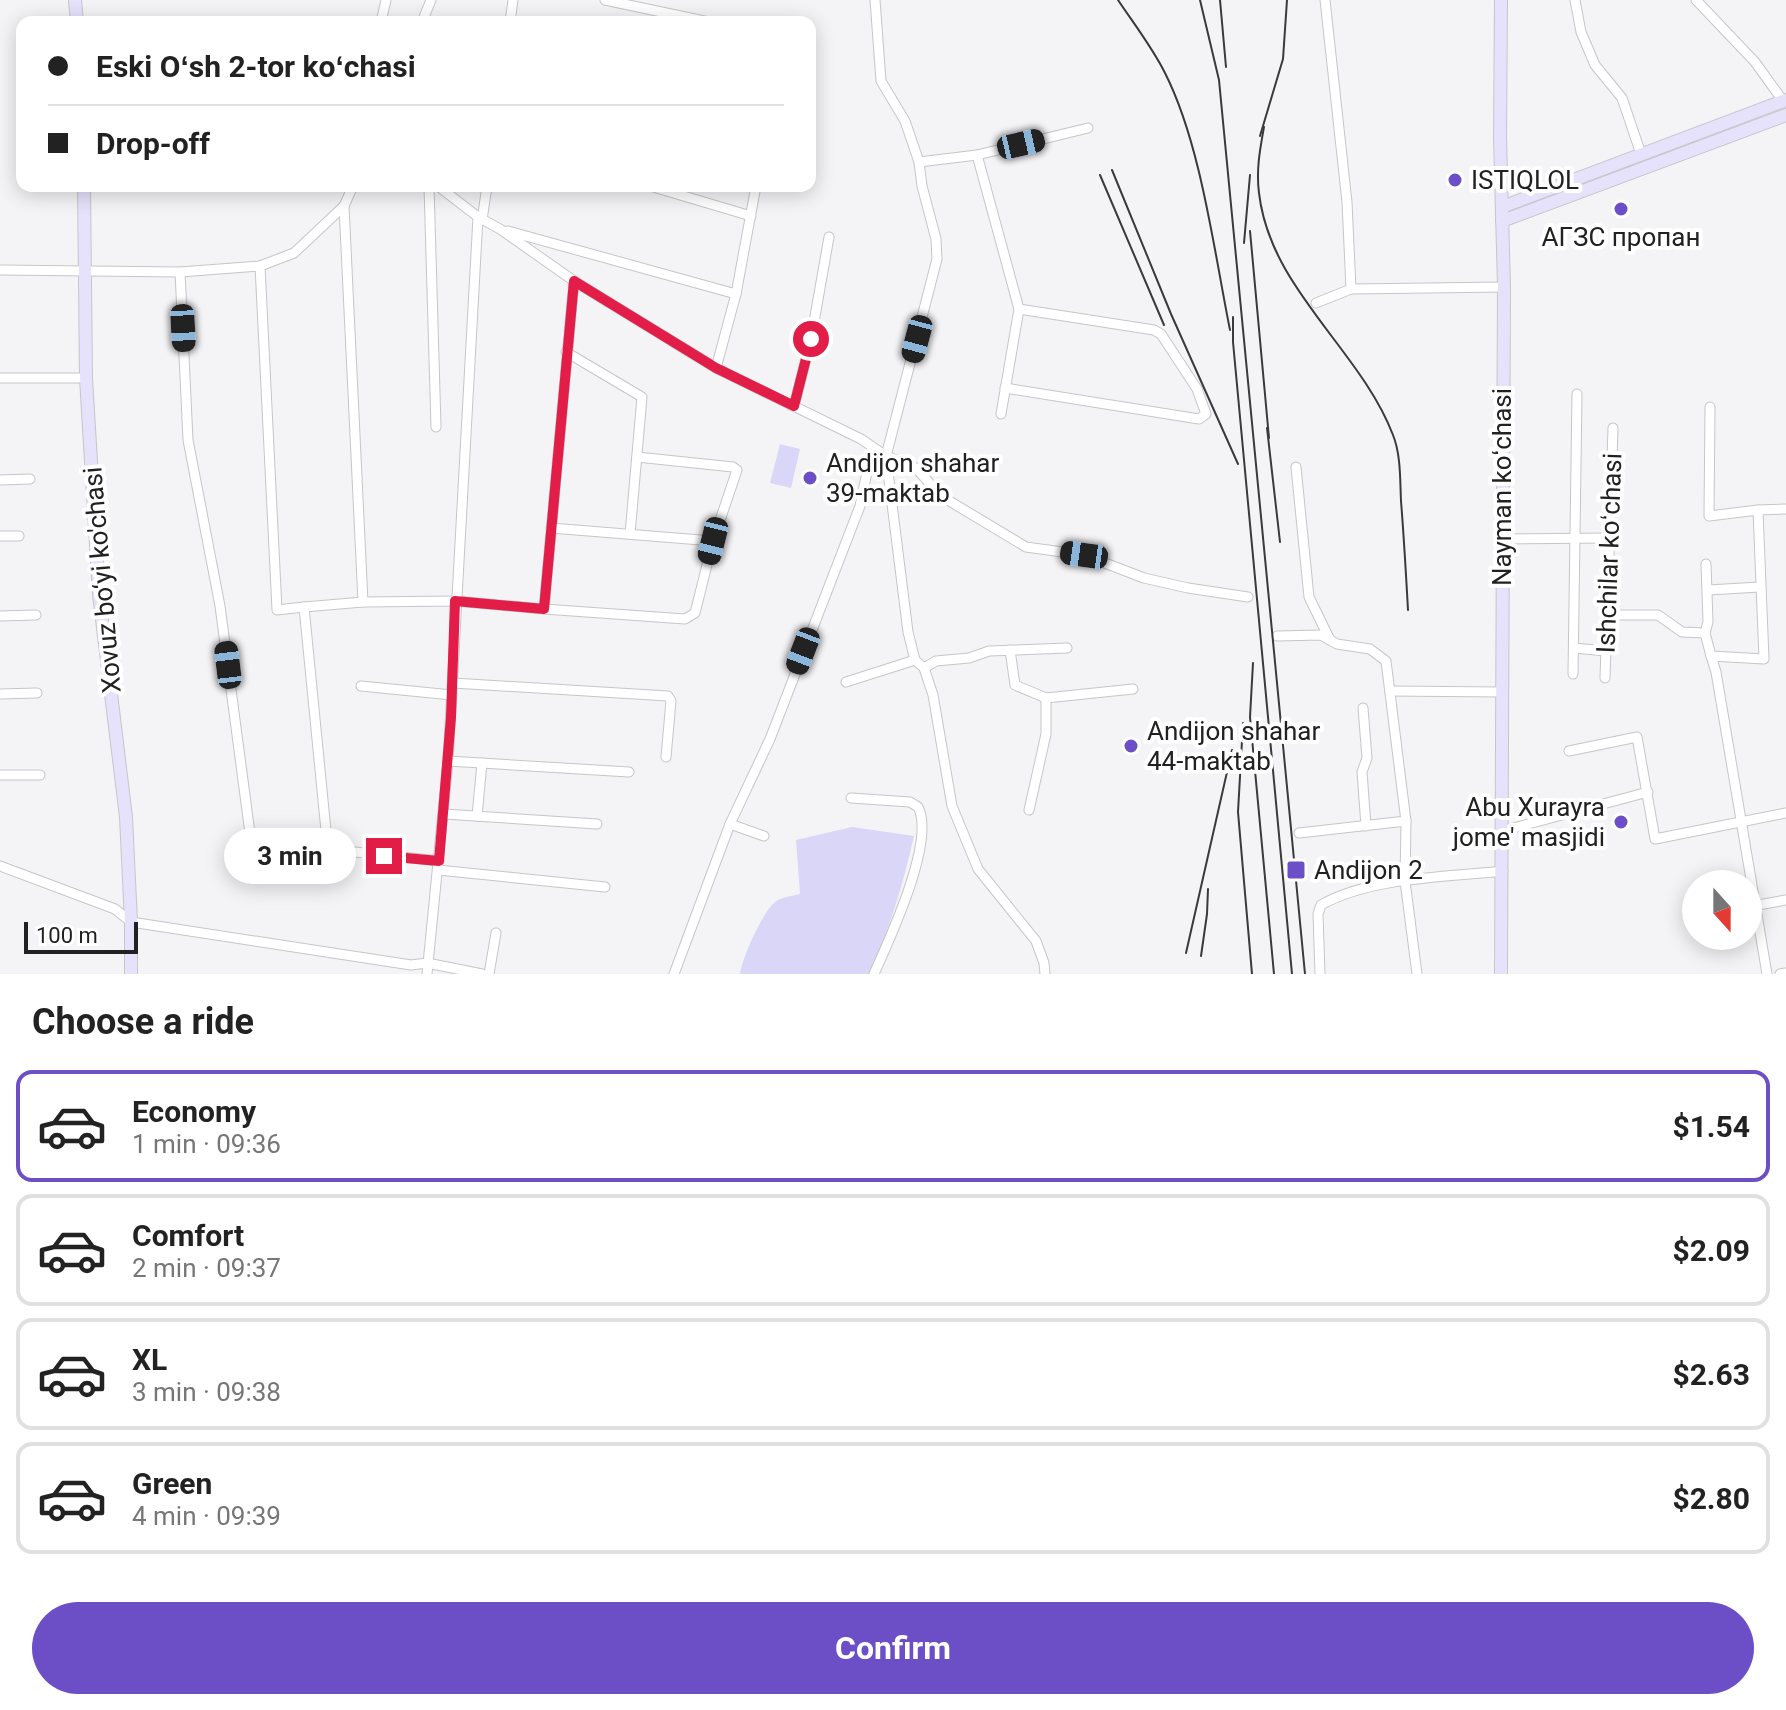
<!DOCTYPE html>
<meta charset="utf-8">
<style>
body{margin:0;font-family:Roboto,sans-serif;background:#f6f6f6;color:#222;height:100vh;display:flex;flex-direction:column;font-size:30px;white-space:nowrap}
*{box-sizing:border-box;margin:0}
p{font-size:26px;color:#767676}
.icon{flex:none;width:44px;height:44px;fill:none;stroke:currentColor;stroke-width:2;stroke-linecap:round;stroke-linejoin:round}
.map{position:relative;height:974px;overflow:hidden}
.side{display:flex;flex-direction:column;background:#fff;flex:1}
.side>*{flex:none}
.top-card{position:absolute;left:16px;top:16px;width:800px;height:176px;border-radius:16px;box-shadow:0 4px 20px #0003;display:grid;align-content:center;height:176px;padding:0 32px;background:#fff}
.needle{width:52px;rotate:159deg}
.fabs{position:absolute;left:1682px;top:870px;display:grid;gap:16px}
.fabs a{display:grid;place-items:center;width:80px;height:80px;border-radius:50%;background:#fff;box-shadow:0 4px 20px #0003;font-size:40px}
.scale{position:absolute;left:24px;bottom:20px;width:114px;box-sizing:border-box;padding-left:8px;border:4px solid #212122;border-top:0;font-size:22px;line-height:28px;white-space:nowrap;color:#212122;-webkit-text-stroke:6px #fff;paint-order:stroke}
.end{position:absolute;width:36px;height:36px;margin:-18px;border:10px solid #e11d48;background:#fff;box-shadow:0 0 0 4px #fff}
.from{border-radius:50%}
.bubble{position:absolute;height:56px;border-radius:28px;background:#fff;box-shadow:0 4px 20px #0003;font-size:26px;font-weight:700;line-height:56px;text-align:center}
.car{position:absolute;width:24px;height:48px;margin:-24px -12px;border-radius:10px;box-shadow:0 0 6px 2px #0007;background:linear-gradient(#222 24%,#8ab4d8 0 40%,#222 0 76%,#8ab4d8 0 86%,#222 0)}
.top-card b{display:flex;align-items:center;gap:28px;height:76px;font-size:30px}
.top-card b+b{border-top:2px solid #e0e0e0}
.top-card i{width:20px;height:20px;background:#222}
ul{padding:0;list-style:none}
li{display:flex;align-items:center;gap:24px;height:112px;margin:0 16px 12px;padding:0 16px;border:4px solid #e0e0e0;border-radius:16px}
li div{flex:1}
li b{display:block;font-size:30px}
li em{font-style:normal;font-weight:700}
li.active{border-color:#6c4ec7}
li>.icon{width:72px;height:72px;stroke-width:1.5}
h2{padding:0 32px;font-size:36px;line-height:96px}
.primary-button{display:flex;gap:16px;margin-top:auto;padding:16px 32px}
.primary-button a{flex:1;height:92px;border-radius:48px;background:#6c4ec7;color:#fff;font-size:32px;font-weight:700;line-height:92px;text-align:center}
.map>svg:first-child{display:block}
.green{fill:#d9d6f7}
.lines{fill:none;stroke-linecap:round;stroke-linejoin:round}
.street-casing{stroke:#c6c5c8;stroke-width:11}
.secondary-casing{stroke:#c6c5c8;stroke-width:14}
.street{stroke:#fff;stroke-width:9}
.secondary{stroke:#e6e2fc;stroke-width:12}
.rail{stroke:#3a3a3c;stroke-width:2}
.route{stroke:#e11d48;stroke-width:10}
.poi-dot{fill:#6c4ec7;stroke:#fff;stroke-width:3}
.labels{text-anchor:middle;stroke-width:8;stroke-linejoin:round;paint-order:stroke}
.poi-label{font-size:26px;fill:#212122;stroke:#fff;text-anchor:start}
.street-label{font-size:26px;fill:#212122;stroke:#fff}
</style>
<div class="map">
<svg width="1786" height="974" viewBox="0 0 1786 974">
<rect width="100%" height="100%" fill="#f4f4f7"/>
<g class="green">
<polygon points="780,444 800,449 791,488 770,483"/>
<path d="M852,827L914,836C903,884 890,929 869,974H740C742,958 762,913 775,902C781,897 792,896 800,894L796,840Z"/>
</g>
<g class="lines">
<g class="street-casing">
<g id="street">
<polyline points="605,0 709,22"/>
<polyline points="875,0 881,81 905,121 919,162 922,186 936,239 937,259 886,456 908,632 915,660 924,668 933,695 952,806 978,869 1036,941 1044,963 1045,974"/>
<polyline points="1325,0 1347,202 1351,289 1504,287"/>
<polyline points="1575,0 1581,32 1595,65 1622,98 1641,154"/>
<polyline points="1696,0 1755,62 1783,101"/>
<polyline points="381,22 386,0"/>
<polyline points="422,22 431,0"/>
<polyline points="510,22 513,0"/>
<polyline points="977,155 1019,309 1001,414"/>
<polyline points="919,162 977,155 1088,128"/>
<polyline points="429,186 436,427"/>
<polyline points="438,186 478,217 500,229 574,281 716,368 861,439 886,456 916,468 941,496 1026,547 1084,555 1144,578 1188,588 1248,597"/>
<polyline points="650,186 751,216"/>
<polyline points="344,206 363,602"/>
<polyline points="482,220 487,186"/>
<polyline points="508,231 736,294"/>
<polyline points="260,266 277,610 304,607 328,851"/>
<polyline points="0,270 180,272 260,266 294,253 344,206 353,186"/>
<polyline points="180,272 188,440 220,606 251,841 439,861"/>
<polyline points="1316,303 1351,289"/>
<polyline points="566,352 642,397 630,534"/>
<polyline points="716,368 736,294 756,186"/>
<polyline points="0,378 86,378"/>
<polyline points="1005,388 1199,419 1206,414 1197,389 1161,334 1154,330 1019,309"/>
<polyline points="794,406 811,339 829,237"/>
<polyline points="1710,407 1709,516 1758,510 1764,659 1711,656 1716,672 1767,974"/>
<polyline points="1296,467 1309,597 1330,640"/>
<polyline points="0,480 30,479"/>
<polyline points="1758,510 1786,509"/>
<polyline points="551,528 713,541"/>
<polyline points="0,536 19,536"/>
<polyline points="1501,539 1612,538"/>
<polyline points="1708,590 1760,587"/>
<polyline points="304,607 363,602 455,601 544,609 574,281"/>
<polyline points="544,609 685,619 695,613 713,541 737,470 733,467 637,457"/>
<polyline points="1609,615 1658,615 1682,632 1705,633 1711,656"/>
<polyline points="0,616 36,615"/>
<polyline points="1705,633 1708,622 1706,564"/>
<polyline points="1277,636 1321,635 1337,644 1370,649 1386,661 1406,821 1299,833"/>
<polyline points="1574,648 1606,651"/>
<polyline points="1010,650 1015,685 1046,698 1133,689"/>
<polyline points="924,668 936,661 969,658 989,651 1067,648"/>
<polyline points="1573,674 1577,394"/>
<polyline points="1605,678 1613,428"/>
<polyline points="846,682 915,660"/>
<polyline points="453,683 668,696 671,701 666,757"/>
<polyline points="361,686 452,695"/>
<polyline points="1390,691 1501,692"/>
<polyline points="0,694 37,693"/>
<polyline points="1363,708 1367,758 1362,772 1366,826"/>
<polyline points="1569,751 1637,737 1655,839 1786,813"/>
<polyline points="448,761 629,772"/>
<polyline points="0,775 40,775"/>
<path d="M851,798L910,802L918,807C936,841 889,940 874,974"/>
<polyline points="1029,810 1046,734 1046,698"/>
<polyline points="444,814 597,824"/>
<polyline points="477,816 482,763"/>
<polyline points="1406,821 1405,881 1417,974"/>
<polyline points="730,824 764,836"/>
<polyline points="1502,831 1648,792"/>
<polyline points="0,866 115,909 131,922 411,965 427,963 482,974"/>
<polyline points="438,870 605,887"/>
<polyline points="1758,905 1786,900"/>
<polyline points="427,974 448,761 478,217"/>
<polyline points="489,974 496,933"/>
<polyline points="674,974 730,824 770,739 860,506 872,448"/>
<path d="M1320,974L1318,914L1321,905C1370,877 1447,877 1503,871"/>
<polyline points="1780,974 1786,973"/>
</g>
</g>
<g class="secondary-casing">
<g id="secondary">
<polyline points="75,0 77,22"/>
<polyline points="84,186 86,378 99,595 126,817 131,922 131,974"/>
<polyline points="1502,207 1786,100"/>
<polyline points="1502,221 1786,115"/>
<polyline points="1501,974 1504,287 1500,138 1501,0"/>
</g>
</g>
<use href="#street" class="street"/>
<use href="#secondary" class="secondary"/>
<g class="rail">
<path d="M1118,0C1134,24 1152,47 1165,73C1201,144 1214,251 1230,330"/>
<polyline points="1200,0 1219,80 1305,974"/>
<polyline points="1220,0 1226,67"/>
<path d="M1264,127C1260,149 1256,170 1259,193C1270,289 1360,349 1393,435C1401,455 1400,480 1401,501C1404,538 1406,574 1408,610"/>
<polyline points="1260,136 1283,59 1287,0"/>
<polyline points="1112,170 1171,314 1238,464"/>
<polyline points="1100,175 1164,325"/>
<polyline points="1250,231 1269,438"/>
<polyline points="1244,243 1250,175"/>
<polyline points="1233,317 1233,342 1292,974"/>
<polyline points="1267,428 1280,542"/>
<polyline points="1253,663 1250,717 1274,974"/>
<polyline points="1243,723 1238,812 1252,974"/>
<polyline points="1186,953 1232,750"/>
<polyline points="1201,956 1207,914 1208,889"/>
</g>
</g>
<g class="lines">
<polyline class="route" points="384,856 439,861 451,717 455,601 544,609 574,281 716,368 794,406 811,339"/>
</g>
<g class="poi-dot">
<circle cx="1455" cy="180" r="8"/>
<circle cx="1621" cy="209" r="8"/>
<circle cx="810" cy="478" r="8"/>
<circle cx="1131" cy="746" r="8"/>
<circle cx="1621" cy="822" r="8"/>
<rect x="1286" y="860" width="20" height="20" rx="4"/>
</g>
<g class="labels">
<g class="poi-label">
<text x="1471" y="189">ISTIQLOL</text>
<text x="1621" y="246" text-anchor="middle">АГЗС пропан</text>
<text x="826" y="472">Andijon shahar<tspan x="826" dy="30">39-maktab</tspan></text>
<text x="1147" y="740">Andijon shahar<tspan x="1147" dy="30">44-maktab</tspan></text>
<text x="1605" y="816" text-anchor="end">Abu Xurayra<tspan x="1605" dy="30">jome' masjidi</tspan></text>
<text x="1314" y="879">Andijon 2</text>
</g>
<g class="street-label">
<text transform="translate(1502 487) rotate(-90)" y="9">Nayman koʻchasi</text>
<text transform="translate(1609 553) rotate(-88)" y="9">Ishchilar koʻchasi</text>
<text transform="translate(102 580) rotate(-95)" y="9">Xovuz bo‘yi ko'chasi</text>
</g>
</g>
</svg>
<div class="fabs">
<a><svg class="needle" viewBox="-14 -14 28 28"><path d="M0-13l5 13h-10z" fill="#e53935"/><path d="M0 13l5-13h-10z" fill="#767676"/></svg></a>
</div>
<div class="scale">100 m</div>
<i class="end from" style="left:811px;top:339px"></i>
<i class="end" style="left:384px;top:856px"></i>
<div class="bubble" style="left:224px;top:828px;width:132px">3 min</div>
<i class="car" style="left:1021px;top:144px;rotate:77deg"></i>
<i class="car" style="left:183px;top:328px;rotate:177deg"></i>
<i class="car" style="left:917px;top:339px;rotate:195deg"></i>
<i class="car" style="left:713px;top:541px;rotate:194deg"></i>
<i class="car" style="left:1084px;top:555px;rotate:278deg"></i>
<i class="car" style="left:803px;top:651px;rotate:201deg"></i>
<i class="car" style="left:228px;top:665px;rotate:353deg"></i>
<div class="top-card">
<b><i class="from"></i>Eski Oʻsh 2-tor koʻchasi</b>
<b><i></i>Drop-off</b>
</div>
</div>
<section class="side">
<h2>Choose a ride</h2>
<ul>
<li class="active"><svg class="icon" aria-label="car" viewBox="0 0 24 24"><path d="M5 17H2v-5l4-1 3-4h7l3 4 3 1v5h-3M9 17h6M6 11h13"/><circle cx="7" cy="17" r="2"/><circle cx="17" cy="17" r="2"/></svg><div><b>Economy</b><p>1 min · 09:36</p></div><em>$1.54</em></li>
<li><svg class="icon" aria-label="car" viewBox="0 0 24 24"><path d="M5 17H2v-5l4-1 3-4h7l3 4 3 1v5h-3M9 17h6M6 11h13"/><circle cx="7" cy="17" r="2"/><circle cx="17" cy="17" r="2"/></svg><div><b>Comfort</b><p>2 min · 09:37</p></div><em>$2.09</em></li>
<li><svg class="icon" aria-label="car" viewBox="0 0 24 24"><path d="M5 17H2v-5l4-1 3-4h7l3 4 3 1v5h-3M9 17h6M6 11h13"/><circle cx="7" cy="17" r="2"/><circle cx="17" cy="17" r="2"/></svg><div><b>XL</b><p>3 min · 09:38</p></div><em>$2.63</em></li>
<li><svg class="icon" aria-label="car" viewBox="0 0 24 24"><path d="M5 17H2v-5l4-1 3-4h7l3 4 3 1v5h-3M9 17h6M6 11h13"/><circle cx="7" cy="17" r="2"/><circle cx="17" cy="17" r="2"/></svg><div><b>Green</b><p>4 min · 09:39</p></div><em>$2.80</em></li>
</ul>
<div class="primary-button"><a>Confirm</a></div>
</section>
